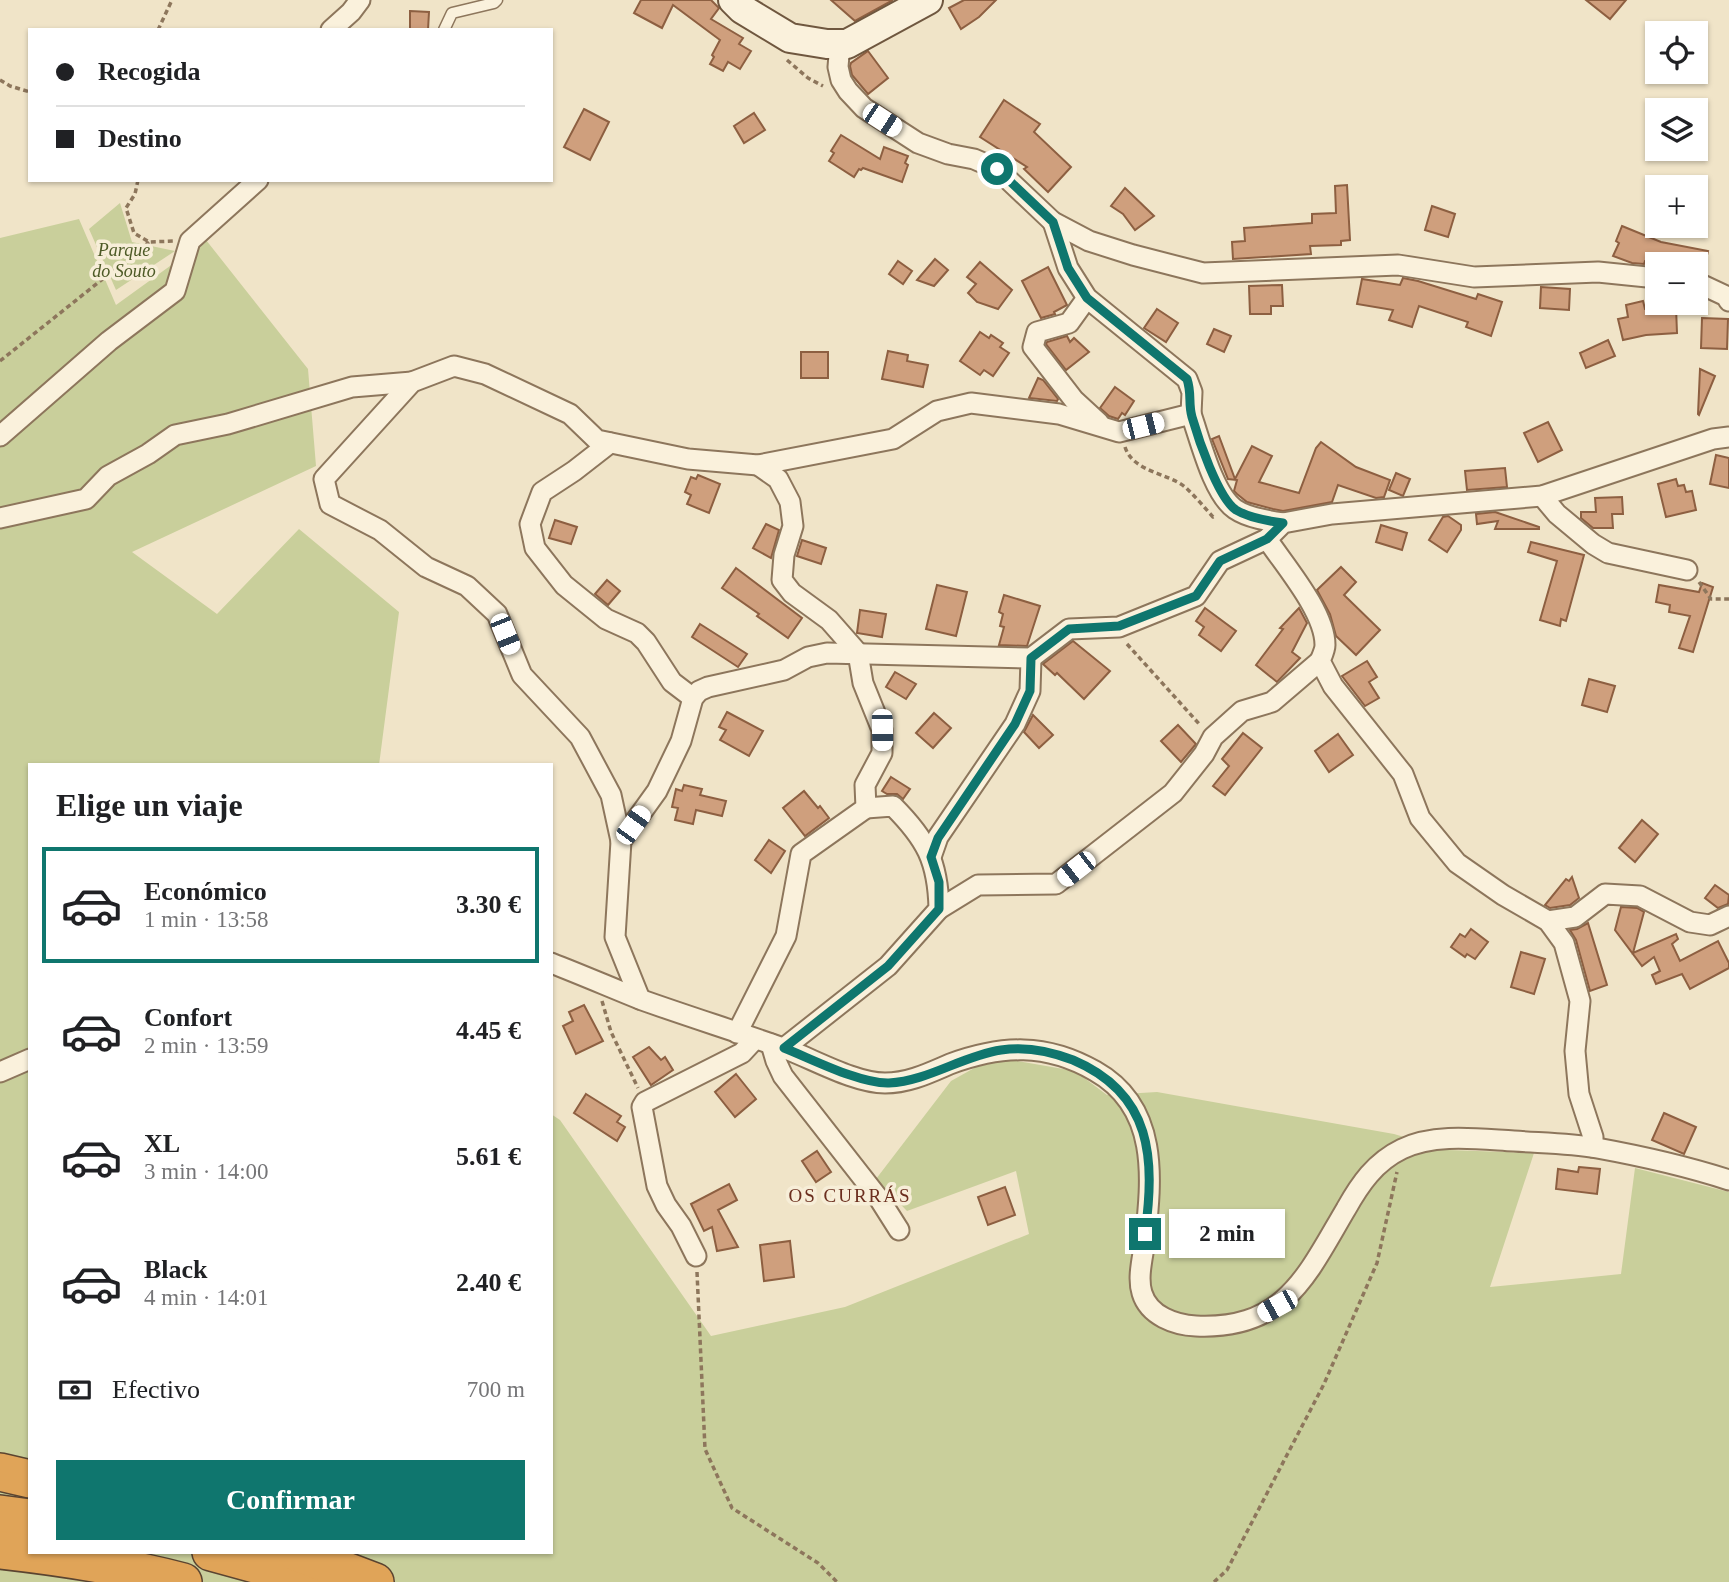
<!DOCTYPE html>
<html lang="es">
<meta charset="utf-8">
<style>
body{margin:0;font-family:Georgia,serif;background:#f2f2f2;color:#202124;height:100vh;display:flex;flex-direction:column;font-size:26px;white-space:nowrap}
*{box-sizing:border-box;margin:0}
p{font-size:23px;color:#757577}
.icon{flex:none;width:38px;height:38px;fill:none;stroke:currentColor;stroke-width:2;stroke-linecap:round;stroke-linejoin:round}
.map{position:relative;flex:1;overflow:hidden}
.sheet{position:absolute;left:28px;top:763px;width:525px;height:791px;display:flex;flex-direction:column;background:#fff;border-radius:0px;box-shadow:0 2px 5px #0004}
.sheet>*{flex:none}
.hud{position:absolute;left:28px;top:28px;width:525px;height:154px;border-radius:0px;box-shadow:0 2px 5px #0004;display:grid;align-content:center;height:154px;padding:0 28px;background:#fff}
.tools{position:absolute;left:1645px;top:21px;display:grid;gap:14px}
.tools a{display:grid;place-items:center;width:63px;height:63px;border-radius:0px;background:#fff;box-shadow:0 2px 5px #0004;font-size:35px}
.end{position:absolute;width:32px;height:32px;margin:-16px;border:9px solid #0f766e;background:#fff;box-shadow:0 0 0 4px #fff}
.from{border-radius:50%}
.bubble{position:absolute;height:49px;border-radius:0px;background:#fff;box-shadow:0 2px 5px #0004;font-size:23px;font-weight:800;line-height:49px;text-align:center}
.car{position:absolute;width:21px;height:42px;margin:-21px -10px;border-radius:9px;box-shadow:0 0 5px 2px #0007;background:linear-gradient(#fff 24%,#345 0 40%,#fff 0 76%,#345 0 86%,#fff 0)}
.hud b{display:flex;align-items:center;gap:24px;height:66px;font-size:26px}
.hud b+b{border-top:2px solid #e0e0e0}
.hud i{width:18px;height:18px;background:#202124}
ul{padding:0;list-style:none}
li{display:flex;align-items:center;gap:21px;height:116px;margin:0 14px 10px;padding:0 14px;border:4px solid transparent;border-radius:0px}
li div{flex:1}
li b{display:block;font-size:26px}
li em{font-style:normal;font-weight:800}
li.active{border-color:#0f766e}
li>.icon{width:63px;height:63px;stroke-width:1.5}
h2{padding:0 28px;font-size:32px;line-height:84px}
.pay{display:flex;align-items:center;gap:18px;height:77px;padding:0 28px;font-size:26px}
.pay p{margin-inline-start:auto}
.button{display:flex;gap:14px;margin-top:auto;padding:14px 28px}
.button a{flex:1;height:80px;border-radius:0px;background:#0f766e;color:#fff;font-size:28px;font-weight:800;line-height:80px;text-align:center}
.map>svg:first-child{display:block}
.green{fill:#c9cf9b}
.building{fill:#cf9f7d;stroke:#8d5f41;stroke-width:2}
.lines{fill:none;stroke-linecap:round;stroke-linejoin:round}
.lane-casing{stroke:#8d765c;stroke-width:13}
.street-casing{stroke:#8d765c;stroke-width:23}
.secondary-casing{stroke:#6f573f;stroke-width:32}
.highway-casing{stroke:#5b4430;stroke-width:40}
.path{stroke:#8d765c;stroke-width:3.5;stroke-dasharray:5 3.5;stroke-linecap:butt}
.lane{stroke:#faf1dc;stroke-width:10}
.street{stroke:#faf1dc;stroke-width:19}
.secondary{stroke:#faf1dc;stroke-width:28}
.highway{stroke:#e0a458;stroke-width:37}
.route{stroke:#0f766e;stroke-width:9}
.labels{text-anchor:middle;stroke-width:7;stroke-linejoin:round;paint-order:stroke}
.park-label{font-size:18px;font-style:italic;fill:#4d5a26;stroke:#f7eed8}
.neighbourhood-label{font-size:19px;letter-spacing:2px;fill:#6b2e1e;stroke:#f7eed8}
</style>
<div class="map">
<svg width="1729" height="1582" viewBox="0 0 1729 1582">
<rect width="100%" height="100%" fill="#f0e4c8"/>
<g class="green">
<polygon points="120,203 132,242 175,251 116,290 89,229"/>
<polygon points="79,219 116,305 206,240 308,369 316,466 132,552 217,614 299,529 399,612 379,765 30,765 30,1552 551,1552 551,1114 560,1120 711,1336 845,1307 1029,1234 1016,1171 907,1211 876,1179 951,1081 994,1057 1075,1071 1107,1095 1157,1092 1394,1134 1448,1150 1534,1153 1490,1287 1621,1274 1635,1168 1729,1192 1729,1582 0,1582 0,238"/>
</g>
<g class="building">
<polygon points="641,0 711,0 719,8 711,19 743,38 739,44 751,51 740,69 728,62 723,71 710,64 714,57 712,55 720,40 673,5 662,28 634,13"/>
<polygon points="831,0 893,0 855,21"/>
<polygon points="964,0 996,0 979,17 961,29 949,8"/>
<polygon points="1586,0 1626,0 1610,19"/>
<polygon points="410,11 429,12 428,30 410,30"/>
<polygon points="868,51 888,78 868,94 852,75 850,66 851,63"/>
<polygon points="1004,100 1040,124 1034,132 1071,167 1048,192 1024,169 1027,167 980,137"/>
<polygon points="584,109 609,122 590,160 564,147"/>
<polygon points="754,113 765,130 744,143 734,126"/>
<polygon points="841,135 880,159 884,147 908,156 905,163 908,165 902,182 863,168 861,170 859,169 854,177 829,161 834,153 831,151"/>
<polygon points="1347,185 1350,240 1341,241 1341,245 1310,246 1311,254 1233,259 1232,242 1245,241 1244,228 1312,223 1312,214 1336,213 1335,186"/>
<polygon points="1125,188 1154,216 1135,230 1123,214 1111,206"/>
<polygon points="1432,206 1455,214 1448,237 1425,230"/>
<polygon points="1622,226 1661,242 1708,251 1705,264 1664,264 1645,261 1644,264 1632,263 1613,256 1619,243 1616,241"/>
<polygon points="935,259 948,270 934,286 917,280"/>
<polygon points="898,261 912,271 903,284 889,274"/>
<polygon points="980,262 1012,290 998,309 977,302 968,293 976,284 967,277"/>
<polygon points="1048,267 1067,305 1054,312 1055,314 1041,318 1022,281"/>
<polygon points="1403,278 1418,281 1476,299 1478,294 1502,302 1491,336 1466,327 1468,322 1419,306 1412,327 1389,320 1393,310 1357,304 1362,279 1400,285"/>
<polygon points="1282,285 1283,306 1271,306 1271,314 1250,314 1249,286"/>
<polygon points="1541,287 1570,289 1569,310 1540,308"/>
<polygon points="1643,301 1645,309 1676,307 1677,333 1646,335 1623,340 1618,319 1628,317 1626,305"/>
<polygon points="1157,309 1178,323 1166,342 1144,328"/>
<polygon points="1702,318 1728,319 1727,349 1701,348"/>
<polygon points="1214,329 1231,336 1224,352 1207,344"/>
<polygon points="980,332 989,338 991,335 1003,343 1000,347 1009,353 993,376 984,370 980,375 960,361"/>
<polygon points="1067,336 1070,342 1074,338 1089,352 1066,370 1046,344 1047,342"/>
<polygon points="1608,340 1615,356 1586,368 1580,353"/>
<polygon points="888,351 908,355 907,361 928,365 923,387 882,379"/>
<rect x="801" y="352" width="27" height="26"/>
<polygon points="1700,369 1715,376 1699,415 1698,414"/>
<polygon points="1038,378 1043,380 1058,399 1057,401 1029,398"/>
<polygon points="1115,387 1134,401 1125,415 1122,413 1118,419 1109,416 1100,408"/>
<polygon points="1548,422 1562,450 1538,462 1524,433"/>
<polygon points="1219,436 1235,479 1252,446 1272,456 1259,482 1299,493 1316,448 1321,442 1356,467 1390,480 1384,497 1376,498 1338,485 1332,502 1283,511 1273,509 1247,502 1237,494 1234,491 1237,480 1228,479 1212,439"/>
<polygon points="1716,455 1729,458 1729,488 1710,484"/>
<polygon points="1505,468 1507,487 1467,490 1465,471"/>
<polygon points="1396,473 1410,479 1403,496 1389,490"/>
<polygon points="698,475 720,484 709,513 687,504 691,495 685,492 691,477 696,479"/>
<polygon points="1676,479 1678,486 1684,485 1686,492 1692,491 1696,510 1666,517 1658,484"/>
<polygon points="1622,497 1623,514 1612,514 1613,528 1593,528 1581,518 1581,512 1596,512 1595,498"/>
<polygon points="1495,512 1539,527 1539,529 1495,529 1498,521 1477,524 1476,514"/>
<polygon points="1448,516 1461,525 1461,530 1447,552 1429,540 1443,517"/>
<polygon points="555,520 577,527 571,544 549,538"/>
<polygon points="766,524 779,530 771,558 753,548"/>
<polygon points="1381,525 1407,533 1402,550 1376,542"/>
<polygon points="802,540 826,548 821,564 797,556"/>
<polygon points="1531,542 1584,555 1566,621 1561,619 1560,626 1540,620 1557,561 1528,552"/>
<polygon points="1341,567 1356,582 1344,595 1380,630 1356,655 1336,636 1330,614 1317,590"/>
<polygon points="736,568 802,618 788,638 757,616 759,614 722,588"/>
<polygon points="607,580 620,591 608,605 595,594"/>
<polygon points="1702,583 1713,587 1693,652 1679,648 1690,616 1669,612 1670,605 1656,602 1659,585 1699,592"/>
<polygon points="937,585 967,592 956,636 926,629"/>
<polygon points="1004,595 1040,606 1027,646 999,645 1004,627 1000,626 1003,614 999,612"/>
<polygon points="1205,608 1236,631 1221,651 1199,635 1204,627 1196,621"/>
<polygon points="1299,608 1307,623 1292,652 1300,658 1277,682 1256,665 1283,629 1280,628"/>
<polygon points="860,610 886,614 882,637 857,633"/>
<polygon points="700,624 747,654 738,667 692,637"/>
<polygon points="1073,641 1110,671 1084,699 1057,673 1055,675 1043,664"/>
<polygon points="1367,661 1377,677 1369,682 1379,698 1365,706 1342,676"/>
<polygon points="895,672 916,684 906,699 886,687"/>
<polygon points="1589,679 1615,686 1607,712 1582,705"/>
<polygon points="727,712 763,731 749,756 720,740 726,730 719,727"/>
<polygon points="934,713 951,728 933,748 916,733"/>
<polygon points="1033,715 1053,735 1039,748 1024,732"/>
<polygon points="1178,725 1196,744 1181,762 1161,741"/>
<polygon points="1243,733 1262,748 1225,795 1213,786 1229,766 1222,759"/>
<polygon points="1338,734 1353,755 1329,772 1315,751"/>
<polygon points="891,777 910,789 903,799 897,794 887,794 882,791"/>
<polygon points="684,785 702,789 700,795 726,801 722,816 696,810 693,824 675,820 678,808 672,807 676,789 682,791"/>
<polygon points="804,791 818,808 820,806 829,818 805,836 783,808"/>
<polygon points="1642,820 1658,834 1635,862 1619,848"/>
<polygon points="769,840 785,851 771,873 755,860"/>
<polygon points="1572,877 1579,898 1570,905 1550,908 1545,905 1566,879 1569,881"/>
<polygon points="1715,885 1729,895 1728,904 1718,908 1705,898"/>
<polygon points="1621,907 1637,908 1644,912 1633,953 1676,934 1678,939 1672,944 1680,961 1718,941 1729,963 1729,968 1690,989 1682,974 1656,984 1652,975 1660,971 1654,957 1642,966 1615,930"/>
<polygon points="1588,923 1607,985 1590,991 1576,940 1570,930 1577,929"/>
<polygon points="1471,929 1488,942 1475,959 1467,954 1465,957 1451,947 1460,934 1465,937"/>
<polygon points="1521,952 1545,959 1534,994 1511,987"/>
<polygon points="584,1005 603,1041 576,1054 563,1026 573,1021 569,1012"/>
<polygon points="649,1047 661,1060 665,1057 673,1070 651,1085 633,1057"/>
<polygon points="736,1074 756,1099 735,1117 715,1092"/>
<polygon points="586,1094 621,1116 617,1122 625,1127 617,1141 574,1113"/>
<polygon points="1664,1113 1696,1127 1684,1154 1652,1140"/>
<polygon points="817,1151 831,1172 816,1182 802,1161"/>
<polygon points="1579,1167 1600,1169 1597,1194 1556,1189 1558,1169 1578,1172"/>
<polygon points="729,1184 737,1200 718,1210 738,1247 717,1251 712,1227 704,1231 691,1204"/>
<polygon points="1005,1187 1015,1215 988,1225 978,1197"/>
<polygon points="790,1241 794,1277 764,1281 760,1245"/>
</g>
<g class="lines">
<g class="lane-casing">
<polyline id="lane" points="444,30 452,13 494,3 497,0"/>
</g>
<g class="street-casing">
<g id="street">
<polyline points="331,30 351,12 360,0"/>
<polyline points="847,44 839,55 838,67 841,80 848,91 864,108 918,143 948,154 974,159 997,169 1053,222 1089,241 1133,255 1203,273 1398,265 1474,277 1598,272 1657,278"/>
<polyline points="1696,282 1726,296 1729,301"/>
<polyline points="1087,298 1069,323 1037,332 1033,347 1074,400 1099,423"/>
<path d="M1191,414C1200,439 1213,494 1235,509C1248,518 1269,521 1283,523"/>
<polyline points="0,436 109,341 175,291 190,241 258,180"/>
<polyline points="610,443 574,471 542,492 530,524 535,548 564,585 606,619 637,633 646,642 672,682 693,698"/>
<polyline points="1542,496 1557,514 1593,544 1608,553 1687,570"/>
<polyline points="0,518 86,499 108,476 148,454 175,435 228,424 352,387 412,382"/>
<path d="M1267,539C1285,566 1325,612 1325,645C1325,650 1322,656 1320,661L1333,686L1403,774L1420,818L1457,863L1503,895L1548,921L1564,943L1580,1001L1575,1051L1579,1094L1593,1137V1147"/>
<polyline points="621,841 611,795 580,737 522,675 497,614 467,586 426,567 380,530 330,504 324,479 412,382 454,366 485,374 570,414 597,440 688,459 758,465 893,439 937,411 971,403 1059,414 1119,432 1191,414 1192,392 1187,379 1087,298 1068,268 1053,222"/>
<polyline points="931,857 938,837 1015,724 1030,691 1031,658"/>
<polyline points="939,909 978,885 1056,884 1173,793 1204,754 1213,737 1242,711 1272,702 1320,661"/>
<polyline points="1548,921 1575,917 1605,894 1640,896 1690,922 1710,925 1729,916"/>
<path d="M551,963C582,975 612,988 642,1000C690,1017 738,1032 786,1049C815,1060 855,1083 885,1083C909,1083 929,1073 950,1064C1002,1045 1046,1043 1095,1071C1159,1107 1152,1178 1145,1240C1143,1257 1137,1277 1142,1293C1149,1316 1175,1325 1196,1326C1285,1330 1307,1275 1346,1209C1360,1184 1375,1162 1402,1149C1435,1133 1478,1139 1514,1141C1541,1143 1570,1143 1597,1148C1641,1156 1686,1166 1729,1180"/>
<polyline points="640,999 615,937 621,841 657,791 681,741 693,698 699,691 708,687 784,670 808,657 827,653 1031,658 1069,629 1119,627 1196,596 1220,561 1267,539 1283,523 1332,514 1542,496 1713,439 1729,437"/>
<polyline points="737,1033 786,936 801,854 866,808 865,785 882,753 882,730 863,683 858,653 829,620 792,593 782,580 784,555 793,526 790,502 778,479 758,465"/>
<polyline points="771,1044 776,1061 783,1076 880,1200 899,1230"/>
<path d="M784,1048L888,966L939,909C938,861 926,839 893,806L866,808"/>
<polyline points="0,1072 30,1059"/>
<polyline points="696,1256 681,1226 666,1205 657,1186 642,1107 645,1102 742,1053 755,1039"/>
</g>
</g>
<g class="secondary-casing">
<polyline id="secondary" points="733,0 742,9 790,38 827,44 847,44 928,0"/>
</g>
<g class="highway-casing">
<g id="highway">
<polyline points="0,1472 30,1479"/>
<polyline points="0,1514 30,1518"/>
<path d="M0,1550C62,1557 123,1566 183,1582"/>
<polyline points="211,1552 321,1582"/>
<polyline points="296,1552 375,1582"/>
</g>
</g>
<g class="path">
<polyline points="158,30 172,0"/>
<polyline points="787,60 808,78 823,86"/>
<polyline points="0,80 10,86 30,92"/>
<polyline points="138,180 135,194 126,208 134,233 149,242 174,241"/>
<polyline points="0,361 149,242"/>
<path d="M1125,447C1133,472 1168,473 1185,487C1195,496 1204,507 1213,517L1216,515"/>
<polyline points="1699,582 1711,599 1729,599"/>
<polyline points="1127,644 1201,726"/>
<polyline points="602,1001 611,1032 638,1088"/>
<polyline points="697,1272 705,1449 732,1508 818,1563 837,1582"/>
<polyline points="1214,1582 1227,1570 1324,1384 1377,1263 1397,1172"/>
</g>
<use href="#lane" class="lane"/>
<use href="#street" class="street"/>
<use href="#secondary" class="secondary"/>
<use href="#highway" class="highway"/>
</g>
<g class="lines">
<path class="route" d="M997,169L1053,222L1068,268L1087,298L1187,379C1192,394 1188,403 1192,417C1198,438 1218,498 1236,510C1249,518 1268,521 1283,523L1267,539L1220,561L1196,596L1119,626L1069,629L1031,658L1030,691L1015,724L938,838L931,857L939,882V909L888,966L784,1048C812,1059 860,1084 889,1083C928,1081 962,1056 1001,1050C1026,1046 1050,1051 1073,1060C1153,1094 1155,1159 1145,1234"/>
</g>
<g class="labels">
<g class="park-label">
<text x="124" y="256">Parque<tspan x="124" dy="21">do Souto</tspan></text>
</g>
<g class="neighbourhood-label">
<text x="850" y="1202">OS CURRÁS</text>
</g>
</g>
</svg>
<div class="tools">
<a><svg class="icon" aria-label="locate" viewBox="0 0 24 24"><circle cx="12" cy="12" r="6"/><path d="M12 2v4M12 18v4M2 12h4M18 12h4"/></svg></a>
<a><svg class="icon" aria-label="layers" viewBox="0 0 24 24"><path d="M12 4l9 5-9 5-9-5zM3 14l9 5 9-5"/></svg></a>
<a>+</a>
<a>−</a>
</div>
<i class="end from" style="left:997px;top:169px"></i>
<i class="end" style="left:1145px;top:1234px"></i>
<div class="bubble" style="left:1169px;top:1209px;width:116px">2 min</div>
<i class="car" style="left:882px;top:120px;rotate:123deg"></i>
<i class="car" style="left:1143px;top:426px;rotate:76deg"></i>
<i class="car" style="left:505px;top:634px;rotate:158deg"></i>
<i class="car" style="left:882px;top:730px;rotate:179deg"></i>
<i class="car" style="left:633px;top:825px;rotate:36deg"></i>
<i class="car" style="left:1076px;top:869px;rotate:232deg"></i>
<i class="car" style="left:1277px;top:1306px;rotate:241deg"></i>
<div class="hud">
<b><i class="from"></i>Recogida</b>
<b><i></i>Destino</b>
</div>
<section class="sheet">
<h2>Elige un viaje</h2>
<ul>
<li class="active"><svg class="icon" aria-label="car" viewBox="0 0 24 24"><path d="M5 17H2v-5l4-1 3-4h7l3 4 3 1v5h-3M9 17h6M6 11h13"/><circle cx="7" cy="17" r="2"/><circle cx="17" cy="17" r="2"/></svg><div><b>Económico</b><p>1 min · 13:58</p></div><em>3.30 €</em></li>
<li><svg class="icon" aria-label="car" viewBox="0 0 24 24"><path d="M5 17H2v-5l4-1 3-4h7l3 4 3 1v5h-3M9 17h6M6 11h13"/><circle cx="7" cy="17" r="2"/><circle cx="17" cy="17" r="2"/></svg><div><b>Confort</b><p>2 min · 13:59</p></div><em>4.45 €</em></li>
<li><svg class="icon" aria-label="car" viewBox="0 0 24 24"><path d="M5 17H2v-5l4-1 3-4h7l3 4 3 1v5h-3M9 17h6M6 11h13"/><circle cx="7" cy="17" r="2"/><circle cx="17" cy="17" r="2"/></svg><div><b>XL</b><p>3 min · 14:00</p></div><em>5.61 €</em></li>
<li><svg class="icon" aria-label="car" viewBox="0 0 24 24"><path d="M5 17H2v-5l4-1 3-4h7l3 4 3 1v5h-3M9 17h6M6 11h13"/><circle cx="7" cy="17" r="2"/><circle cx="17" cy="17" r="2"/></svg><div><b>Black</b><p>4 min · 14:01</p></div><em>2.40 €</em></li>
</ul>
<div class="pay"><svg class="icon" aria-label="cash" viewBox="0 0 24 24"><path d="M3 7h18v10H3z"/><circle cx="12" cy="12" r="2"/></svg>Efectivo<p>700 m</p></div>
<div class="button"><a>Confirmar</a></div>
</section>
</div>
